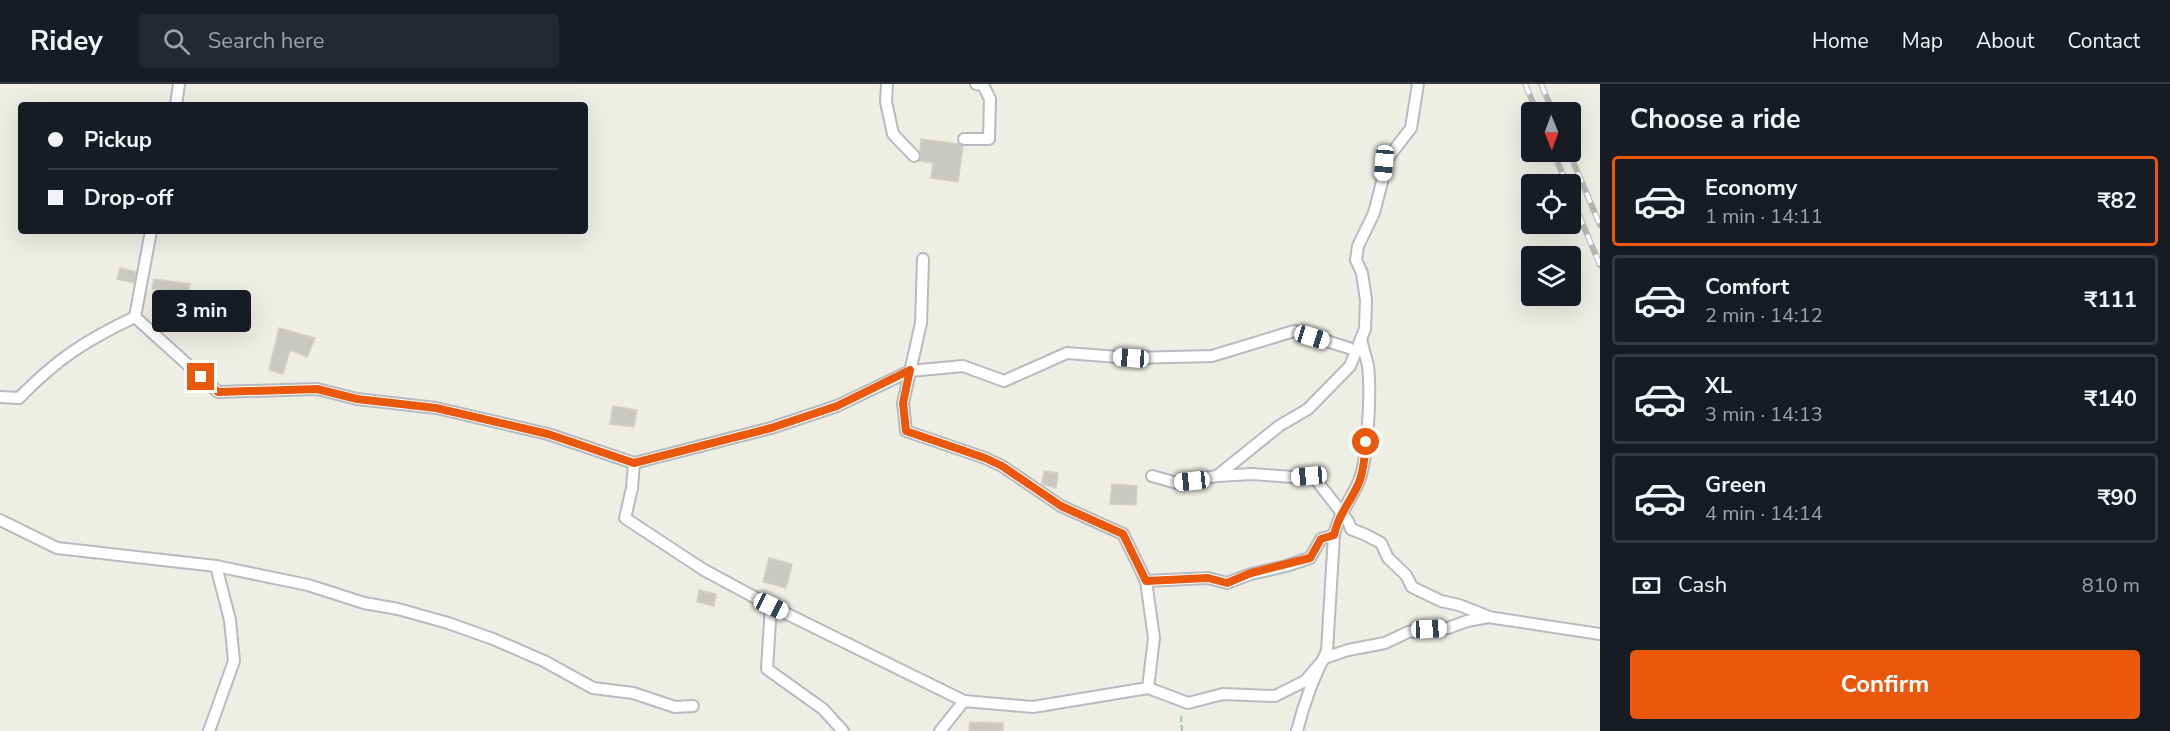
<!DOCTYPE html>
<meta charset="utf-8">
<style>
body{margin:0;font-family:"Nunito Sans",sans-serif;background:#242831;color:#f1f3f6;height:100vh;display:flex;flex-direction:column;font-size:22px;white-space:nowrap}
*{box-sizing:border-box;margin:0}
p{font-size:20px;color:#9ea1a6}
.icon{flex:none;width:33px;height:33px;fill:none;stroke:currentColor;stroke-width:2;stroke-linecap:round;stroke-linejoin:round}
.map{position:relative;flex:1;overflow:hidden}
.panel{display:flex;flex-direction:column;background:#171b24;width:570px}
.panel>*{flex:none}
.hud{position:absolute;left:18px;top:18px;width:570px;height:132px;border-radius:6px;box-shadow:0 6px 24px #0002;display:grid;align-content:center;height:132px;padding:0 30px;background:#171b24}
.needle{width:39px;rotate:179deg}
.buttons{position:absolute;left:1521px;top:18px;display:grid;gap:12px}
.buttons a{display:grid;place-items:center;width:60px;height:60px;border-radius:6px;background:#171b24;box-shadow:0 6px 24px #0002;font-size:30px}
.end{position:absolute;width:27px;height:27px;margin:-14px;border:8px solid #ea580c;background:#fff;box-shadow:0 0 0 3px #fff}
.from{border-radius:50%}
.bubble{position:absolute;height:42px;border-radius:6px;background:#171b24;box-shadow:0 6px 24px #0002;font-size:20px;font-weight:700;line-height:42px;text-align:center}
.car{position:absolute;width:18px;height:36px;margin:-18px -9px;border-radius:8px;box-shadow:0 0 4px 2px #0007;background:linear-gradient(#fff 24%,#345 0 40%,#fff 0 76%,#345 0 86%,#fff 0)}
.hud b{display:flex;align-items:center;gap:21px;height:57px;font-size:22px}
.hud b+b{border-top:2px solid #363941}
.hud i{width:15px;height:15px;background:#f1f3f6}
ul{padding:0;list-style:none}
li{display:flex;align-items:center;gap:18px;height:90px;margin:0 12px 9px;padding:0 18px;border:3px solid #363941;border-radius:6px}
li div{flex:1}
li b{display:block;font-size:22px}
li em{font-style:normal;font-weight:700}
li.active{border-color:#ea580c}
li>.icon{width:54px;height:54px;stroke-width:1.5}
h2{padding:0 30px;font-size:27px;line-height:72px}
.pay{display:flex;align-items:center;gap:15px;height:66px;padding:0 30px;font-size:22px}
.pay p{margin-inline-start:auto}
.button{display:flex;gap:12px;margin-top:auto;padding:12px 30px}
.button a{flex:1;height:69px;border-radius:6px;background:#ea580c;color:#fff;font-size:24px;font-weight:700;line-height:69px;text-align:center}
header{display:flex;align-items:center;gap:36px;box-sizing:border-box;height:84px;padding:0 30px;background:#171b24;border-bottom:2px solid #363941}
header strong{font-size:28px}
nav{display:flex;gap:33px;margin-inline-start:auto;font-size:21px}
.search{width:420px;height:54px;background:#242831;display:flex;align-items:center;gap:15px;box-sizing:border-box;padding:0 21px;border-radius:6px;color:#9ea1a6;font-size:22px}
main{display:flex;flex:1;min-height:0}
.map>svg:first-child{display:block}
.building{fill:#cac8c2;stroke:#d4d0c3;stroke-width:1.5}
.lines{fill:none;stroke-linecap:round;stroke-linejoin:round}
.minor-casing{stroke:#b7babf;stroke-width:14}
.path{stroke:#9bc7ab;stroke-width:2;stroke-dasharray:6 3;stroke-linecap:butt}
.minor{stroke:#fff;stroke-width:10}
.rail-casing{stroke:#b6b7b7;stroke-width:6}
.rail{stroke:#fff;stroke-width:4;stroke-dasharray:11;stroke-linecap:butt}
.route{stroke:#ea580c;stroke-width:8}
</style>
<header>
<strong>Ridey</strong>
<div class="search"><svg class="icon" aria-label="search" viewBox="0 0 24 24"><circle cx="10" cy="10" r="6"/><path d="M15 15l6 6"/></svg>Search here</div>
<nav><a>Home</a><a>Map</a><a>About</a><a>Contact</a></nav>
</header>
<main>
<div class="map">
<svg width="1600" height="647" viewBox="0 0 1600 647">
<rect width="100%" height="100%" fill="#efeee5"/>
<g class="building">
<polygon points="921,55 959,60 963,62 958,98 931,94 933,79 919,77 921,74 920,67"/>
<polygon points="120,184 136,188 134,199 117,195"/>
<polygon points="154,195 190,200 181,235 164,228 171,208 152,205"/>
<polygon points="279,244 315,254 307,273 290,266 283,290 269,286"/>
<polygon points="613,322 637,326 634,343 610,340"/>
<polygon points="1044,387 1058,389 1056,404 1042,400"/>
<polygon points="1112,400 1137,402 1136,421 1110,420"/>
<polygon points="769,474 792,480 786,504 763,498"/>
<polygon points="699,506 716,510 714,522 697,518"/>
<polygon points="970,638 1003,639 1003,647 969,647"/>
</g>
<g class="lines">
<g class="minor-casing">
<g id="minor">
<polyline points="887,0 886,18 893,50 914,72"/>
<polyline points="176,21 179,0"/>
<polyline points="964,55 989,55 990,15 983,1 976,0"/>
<polyline points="151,147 135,233 218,308 317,305 357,315 436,324 548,350 634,379 632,404 625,434 704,486 771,522 767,585 823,625 843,647"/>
<polyline points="923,175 921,239 903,319 906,347 985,374 1002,382 1061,422 1123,450 1146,497 1154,554 1148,604 1033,623 964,617 940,647"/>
<path d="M0,313L19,314C57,275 86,256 135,233"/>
<polyline points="634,379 771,344 837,322 910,287 963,282 1004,297 1067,269 1131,274 1212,272 1294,247 1349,264"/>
<polyline points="1152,392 1177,399 1217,392 1279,342 1308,325 1350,282 1365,245 1366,216 1362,189 1356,176 1358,162 1374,129 1382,98 1384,79 1411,44 1418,0"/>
<polyline points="1217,392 1252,390 1292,393 1309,392 1317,397 1348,437 1351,445 1366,451 1381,459 1388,474 1406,491 1412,503 1441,517 1459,521 1487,532"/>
<polyline points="0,436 57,464 216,482 308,501 364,519 398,525 448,539 493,555 544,577 593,604 633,609 675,623 693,622"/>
<path d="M1146,497L1208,494L1227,499L1251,490L1286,482L1310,474L1321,455L1334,451C1338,431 1351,416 1359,397C1368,375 1371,306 1368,282C1366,273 1363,264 1361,255"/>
<polyline points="771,522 964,617"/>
<polyline points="1148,604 1188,619 1223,610 1275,612 1305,597 1325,574 1348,566 1385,559 1408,548 1448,544 1467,537 1488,533 1600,550"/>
<polyline points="209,647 234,577 230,536 216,482"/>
<path d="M1297,647C1304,619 1314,592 1327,567L1334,451"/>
</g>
</g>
<polyline class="path" points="1182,647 1181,634 1183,630"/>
<use href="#minor" class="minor"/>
<g class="rail-casing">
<g id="rail">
<polyline points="1525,0 1537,28"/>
<polyline points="1541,0 1553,28"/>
<polyline points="1553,68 1567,100"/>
<polyline points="1569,68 1600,141"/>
<polyline points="1570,110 1600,181"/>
</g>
</g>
<use href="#rail" class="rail"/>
</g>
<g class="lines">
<path class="route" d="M201,293L218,308L317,305L357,315L436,324L548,350L634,379L771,344L837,322L910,286L903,319L906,347L985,374L1002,382L1061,422L1123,450L1146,497L1208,494L1227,499L1251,489L1310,474L1321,455L1334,451C1338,430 1353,415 1360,396C1364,384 1365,371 1366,358"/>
</g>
</svg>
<div class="buttons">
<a><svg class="needle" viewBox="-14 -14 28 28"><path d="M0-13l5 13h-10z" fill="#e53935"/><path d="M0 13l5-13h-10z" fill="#9ea1a6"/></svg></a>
<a><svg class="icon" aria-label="locate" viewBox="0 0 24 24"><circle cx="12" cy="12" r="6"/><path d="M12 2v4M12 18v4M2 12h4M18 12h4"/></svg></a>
<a><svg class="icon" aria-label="layers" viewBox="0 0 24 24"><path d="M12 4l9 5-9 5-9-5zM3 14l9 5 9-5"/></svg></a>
</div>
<i class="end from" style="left:1366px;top:358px"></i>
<i class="end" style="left:201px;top:293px"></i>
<div class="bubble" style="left:152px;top:206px;width:99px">3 min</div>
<i class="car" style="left:1384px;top:79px;rotate:185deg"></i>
<i class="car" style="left:1312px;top:253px;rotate:107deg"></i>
<i class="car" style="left:1131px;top:274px;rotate:274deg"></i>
<i class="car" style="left:1309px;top:392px;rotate:265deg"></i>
<i class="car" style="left:1192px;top:397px;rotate:264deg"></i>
<i class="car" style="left:771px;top:522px;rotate:116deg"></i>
<i class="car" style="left:1429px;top:545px;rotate:87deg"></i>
<div class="hud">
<b><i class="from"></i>Pickup</b>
<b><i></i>Drop-off</b>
</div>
</div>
<section class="panel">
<h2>Choose a ride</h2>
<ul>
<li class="active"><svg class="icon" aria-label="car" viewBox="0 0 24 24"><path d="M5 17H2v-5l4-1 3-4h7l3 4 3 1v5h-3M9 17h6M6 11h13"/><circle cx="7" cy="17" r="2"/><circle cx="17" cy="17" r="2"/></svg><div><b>Economy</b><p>1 min · 14:11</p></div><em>₹82</em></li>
<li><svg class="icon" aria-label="car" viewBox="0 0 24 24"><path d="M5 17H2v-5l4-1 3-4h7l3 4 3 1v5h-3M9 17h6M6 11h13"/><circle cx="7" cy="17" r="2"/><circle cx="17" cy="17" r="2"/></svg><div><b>Comfort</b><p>2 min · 14:12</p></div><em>₹111</em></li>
<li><svg class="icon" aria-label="car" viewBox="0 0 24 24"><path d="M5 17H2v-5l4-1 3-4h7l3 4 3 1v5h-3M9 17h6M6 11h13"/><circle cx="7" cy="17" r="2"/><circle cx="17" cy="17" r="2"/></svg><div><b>XL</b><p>3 min · 14:13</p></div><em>₹140</em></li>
<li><svg class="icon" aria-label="car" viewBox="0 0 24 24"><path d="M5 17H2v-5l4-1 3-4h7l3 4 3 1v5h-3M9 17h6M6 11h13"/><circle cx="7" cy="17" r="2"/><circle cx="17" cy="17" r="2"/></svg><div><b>Green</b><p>4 min · 14:14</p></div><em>₹90</em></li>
</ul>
<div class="pay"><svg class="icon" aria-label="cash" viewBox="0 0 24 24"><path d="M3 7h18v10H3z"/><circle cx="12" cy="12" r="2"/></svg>Cash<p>810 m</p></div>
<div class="button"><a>Confirm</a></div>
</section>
</main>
